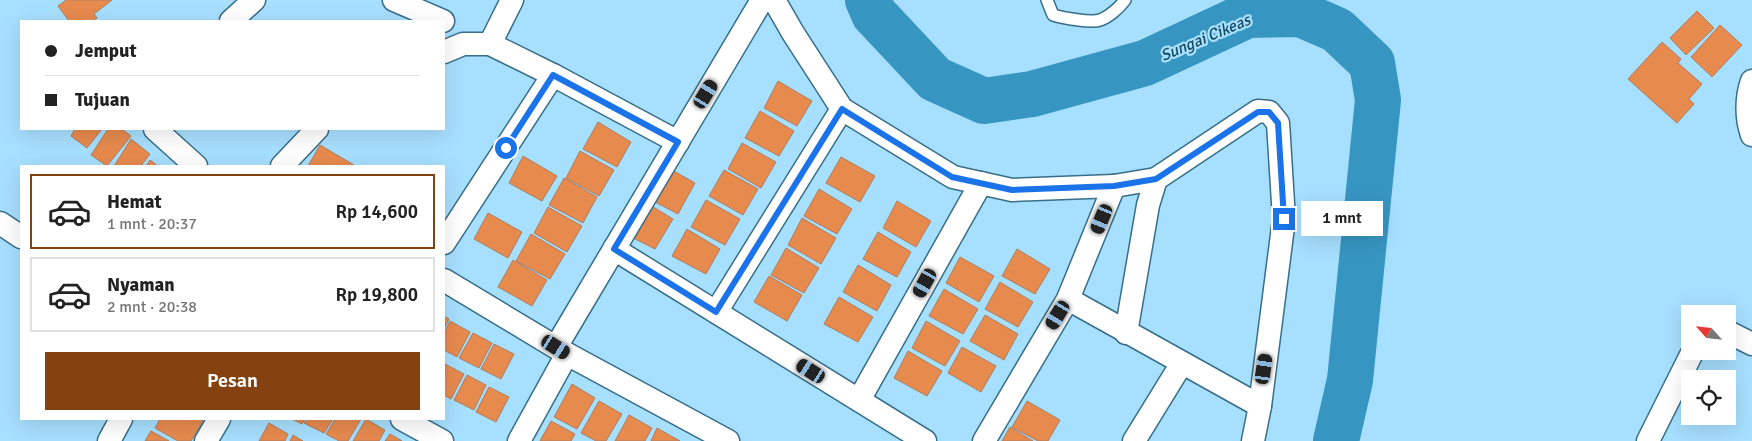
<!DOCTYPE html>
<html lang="id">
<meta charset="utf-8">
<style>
body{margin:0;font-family:Signika,sans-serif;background:#f6f6f6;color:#222;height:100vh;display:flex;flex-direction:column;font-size:19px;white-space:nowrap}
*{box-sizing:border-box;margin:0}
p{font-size:16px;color:#767676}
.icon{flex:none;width:28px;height:28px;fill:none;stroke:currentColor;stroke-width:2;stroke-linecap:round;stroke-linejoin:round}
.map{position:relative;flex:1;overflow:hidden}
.details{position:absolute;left:20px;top:165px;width:425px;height:255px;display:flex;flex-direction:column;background:#fff;border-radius:0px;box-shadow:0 5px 20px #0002}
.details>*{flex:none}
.banner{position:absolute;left:20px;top:20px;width:425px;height:110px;border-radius:0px;box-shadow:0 5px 20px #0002;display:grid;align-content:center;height:110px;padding:0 25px;background:#fff}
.needle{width:32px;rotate:297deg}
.controls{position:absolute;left:1681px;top:305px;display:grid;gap:10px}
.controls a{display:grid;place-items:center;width:55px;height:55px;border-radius:0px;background:#fff;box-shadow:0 5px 20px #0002;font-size:25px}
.end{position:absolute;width:22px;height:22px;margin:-11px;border:6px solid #1a73e8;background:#fff;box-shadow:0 0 0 2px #fff}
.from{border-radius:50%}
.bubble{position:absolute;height:35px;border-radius:0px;background:#fff;box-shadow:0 5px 20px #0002;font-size:16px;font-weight:600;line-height:35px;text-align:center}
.car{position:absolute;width:15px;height:30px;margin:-15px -8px;border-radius:6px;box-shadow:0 0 4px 1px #0007;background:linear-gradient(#222 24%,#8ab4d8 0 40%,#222 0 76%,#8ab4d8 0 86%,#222 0)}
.banner b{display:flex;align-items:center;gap:18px;height:48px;font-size:19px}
.banner b+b{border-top:1px solid #e0e0e0}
.banner i{width:12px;height:12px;background:#222}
ul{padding:9px 0 0;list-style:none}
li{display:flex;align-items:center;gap:15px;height:75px;margin:0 10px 8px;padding:0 15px;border:2px solid #e0e0e0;border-radius:0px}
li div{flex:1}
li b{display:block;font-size:19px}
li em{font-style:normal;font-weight:600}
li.current{border-color:#83420f}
li>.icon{width:45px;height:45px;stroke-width:1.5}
.primary-button{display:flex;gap:10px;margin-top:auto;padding:10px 25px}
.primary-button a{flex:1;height:58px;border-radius:0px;background:#83420f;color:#fff;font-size:20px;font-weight:600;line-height:58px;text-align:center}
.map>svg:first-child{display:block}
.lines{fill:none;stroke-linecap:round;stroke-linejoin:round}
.river{stroke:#3796c1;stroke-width:46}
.building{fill:#e78a4e;stroke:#ad7e61}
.lane-casing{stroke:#376e89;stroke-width:14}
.street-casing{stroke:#376e89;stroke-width:25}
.lane{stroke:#fff;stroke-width:11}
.street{stroke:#fff;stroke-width:22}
.route{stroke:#1a73e8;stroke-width:6}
.labels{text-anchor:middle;stroke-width:4.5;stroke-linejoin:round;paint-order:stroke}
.water-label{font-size:16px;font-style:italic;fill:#174b62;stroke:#a7dffe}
</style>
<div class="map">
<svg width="1752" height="441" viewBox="0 0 1752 441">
<rect width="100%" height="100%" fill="#a7dffe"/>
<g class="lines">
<polyline class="river" points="868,0 874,14 935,79 984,101 1032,94 1145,63 1248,15 1300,14 1337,30 1372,63 1378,100 1350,380 1336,441"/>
</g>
<g class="building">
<polygon points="66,0 112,0 94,14 97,18 92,21 69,21 58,6"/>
<polygon points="1697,11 1714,28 1686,55 1670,38"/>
<polygon points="1720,25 1742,45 1712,77 1691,57"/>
<polygon points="1662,42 1681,59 1678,63 1702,84 1689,99 1694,104 1677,123 1628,79"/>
<polygon points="778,81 812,101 797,126 764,108"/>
<polygon points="760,111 794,131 779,156 745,138"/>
<polygon points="598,122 631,142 617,167 583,149"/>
<polygon points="75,129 102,129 87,148 71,136"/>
<polygon points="108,129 122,129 131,136 107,166 91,155"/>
<polygon points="131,139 150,154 141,166 114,166"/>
<polygon points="742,143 776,162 761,188 728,169"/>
<polygon points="320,145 354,165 353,166 308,166"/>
<polygon points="580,151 614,170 599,196 566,178"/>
<polygon points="523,156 557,176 542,201 509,183"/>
<polygon points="841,157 875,176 860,202 826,183"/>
<polygon points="150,160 158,166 146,166"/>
<polygon points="672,170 695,183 678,214 655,202"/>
<polygon points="724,170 758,189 743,215 709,196"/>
<polygon points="564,178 597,197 583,223 549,205"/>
<polygon points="819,189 852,209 837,234 804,216"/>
<polygon points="706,200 740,219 725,245 691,227"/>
<polygon points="897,201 931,221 916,247 883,228"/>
<polygon points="650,205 673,219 655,249 633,238"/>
<polygon points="548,207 582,226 567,252 534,233"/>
<polygon points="488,213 522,232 508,258 474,239"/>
<polygon points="802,218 836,238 821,264 788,245"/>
<polygon points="687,229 720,249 706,274 672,256"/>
<polygon points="878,232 911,252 897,277 863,259"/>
<polygon points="531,234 565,254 550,279 516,261"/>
<polygon points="786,248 819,268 804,293 771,275"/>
<polygon points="1017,249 1050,269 1035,294 1002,276"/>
<polygon points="960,257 994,276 979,302 946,283"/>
<polygon points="513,260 547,280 532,306 498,287"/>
<polygon points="858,265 891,285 877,311 843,292"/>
<polygon points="769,276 802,295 787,321 754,302"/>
<polygon points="1000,282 1033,302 1018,327 985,309"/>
<polygon points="944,289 978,309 963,334 929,316"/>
<polygon points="839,297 873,317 858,342 824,324"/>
<polygon points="985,315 1018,334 1004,360 970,341"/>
<polygon points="444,316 449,319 444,329"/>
<polygon points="450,321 470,332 457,357 444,350 444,333"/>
<polygon points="926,321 960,341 945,366 912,348"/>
<polygon points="473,333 492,343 479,368 459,358"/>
<polygon points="494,344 514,354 501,379 481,369"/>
<polygon points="962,347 996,366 981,392 948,373"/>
<polygon points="908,351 942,371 927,396 894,378"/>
<polygon points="445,364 464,374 451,399 444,395"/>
<polygon points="467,375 486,385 474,410 454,400"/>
<polygon points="572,384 595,398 577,429 554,417"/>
<polygon points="489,387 509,397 496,422 476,412"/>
<polygon points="599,401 622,414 606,441 596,441 581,433"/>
<polygon points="1027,401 1060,420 1048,441 1038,441 1012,427"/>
<polygon points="629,415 652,428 645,441 615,441"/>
<polygon points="160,419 199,419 203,421 191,441 178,441 155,428"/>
<polygon points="292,419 305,419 302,424"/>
<polygon points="307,419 333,419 324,433 304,423"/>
<polygon points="335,419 361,419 348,441 339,441 326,434"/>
<polygon points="366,419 385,430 379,441 353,441"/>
<polygon points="551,421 575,434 571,441 540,441"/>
<polygon points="269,423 288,434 285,441 259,441"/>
<polygon points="1010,427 1033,441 1002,441"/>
<polygon points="657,428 680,441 651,441"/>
<polygon points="151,431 169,441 145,441"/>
<polygon points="390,434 402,441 385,441"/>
<polygon points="293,435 303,441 290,441"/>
</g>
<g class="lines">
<g class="lane-casing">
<path id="lane" d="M1047,0L1053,15C1063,18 1091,23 1100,20C1109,17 1120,7 1125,0"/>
</g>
<g class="street-casing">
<g id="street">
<polyline points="394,0 443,21"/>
<polyline points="774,0 793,33 842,109 953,177 1012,190 1114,186"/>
<polyline points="231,21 254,0"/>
<polyline points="490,44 512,0"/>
<polyline points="444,52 463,44 490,44 553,75 678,142"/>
<path d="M1752,81C1746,98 1746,118 1752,135"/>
<polyline points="155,129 196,166"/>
<polyline points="282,166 317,129"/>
<polyline points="0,223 21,237"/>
<polyline points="444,243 553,75"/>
<polyline points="614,249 925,441"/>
<polyline points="444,280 567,354 728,441"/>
<polyline points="1068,299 1260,406"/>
<polyline points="716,312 842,109"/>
<polyline points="1728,332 1752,344"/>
<polyline points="1126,333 1148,205 1156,179 1258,111 1269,112 1278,123 1284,219 1260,406 1253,441"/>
<polyline points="556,347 762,0"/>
<polyline points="859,400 981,183"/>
<polyline points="402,419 442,441"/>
<polyline points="109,441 121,419"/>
<polyline points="206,441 219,419"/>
<polyline points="519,441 567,354"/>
<polyline points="984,441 1068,299 1114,186 1156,179"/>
<polyline points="1134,441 1182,363"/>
<polyline points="1648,441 1693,351"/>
</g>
</g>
<use href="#lane" class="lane"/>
<use href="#street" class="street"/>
</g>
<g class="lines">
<polyline class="route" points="506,148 553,75 678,142 614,249 716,312 842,109 952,177 1012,190 1114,186 1156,179 1258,112 1269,112 1278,123 1284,219"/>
</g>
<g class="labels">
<g class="water-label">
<text transform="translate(1205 37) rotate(-23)" y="6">Sungai Cikeas</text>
</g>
</g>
</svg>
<div class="controls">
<a><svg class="needle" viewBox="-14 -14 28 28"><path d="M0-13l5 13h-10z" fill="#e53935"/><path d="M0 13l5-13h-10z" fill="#767676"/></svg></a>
<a><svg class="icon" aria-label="locate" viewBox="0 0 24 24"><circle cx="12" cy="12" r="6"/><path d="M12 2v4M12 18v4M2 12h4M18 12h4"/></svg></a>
</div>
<i class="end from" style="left:506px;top:148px"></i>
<i class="end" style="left:1284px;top:219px"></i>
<div class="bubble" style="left:1301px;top:201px;width:82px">1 mnt</div>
<i class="car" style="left:706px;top:94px;rotate:31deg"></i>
<i class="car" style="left:1102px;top:219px;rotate:203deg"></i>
<i class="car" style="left:925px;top:283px;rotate:209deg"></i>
<i class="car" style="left:1058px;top:315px;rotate:211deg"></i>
<i class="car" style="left:556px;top:347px;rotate:122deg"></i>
<i class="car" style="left:1264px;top:369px;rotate:8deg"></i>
<i class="car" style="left:811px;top:371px;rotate:302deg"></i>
<div class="banner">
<b><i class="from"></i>Jemput</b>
<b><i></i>Tujuan</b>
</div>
<section class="details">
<ul>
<li class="current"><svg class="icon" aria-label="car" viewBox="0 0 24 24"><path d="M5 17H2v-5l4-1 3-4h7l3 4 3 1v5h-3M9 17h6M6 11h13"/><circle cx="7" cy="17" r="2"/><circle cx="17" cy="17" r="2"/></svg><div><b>Hemat</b><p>1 mnt · 20:37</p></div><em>Rp 14,600</em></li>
<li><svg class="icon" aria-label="car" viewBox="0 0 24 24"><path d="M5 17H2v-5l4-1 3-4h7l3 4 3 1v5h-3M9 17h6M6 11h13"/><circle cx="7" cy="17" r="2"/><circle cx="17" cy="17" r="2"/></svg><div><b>Nyaman</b><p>2 mnt · 20:38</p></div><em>Rp 19,800</em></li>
</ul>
<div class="primary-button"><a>Pesan</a></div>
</section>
</div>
